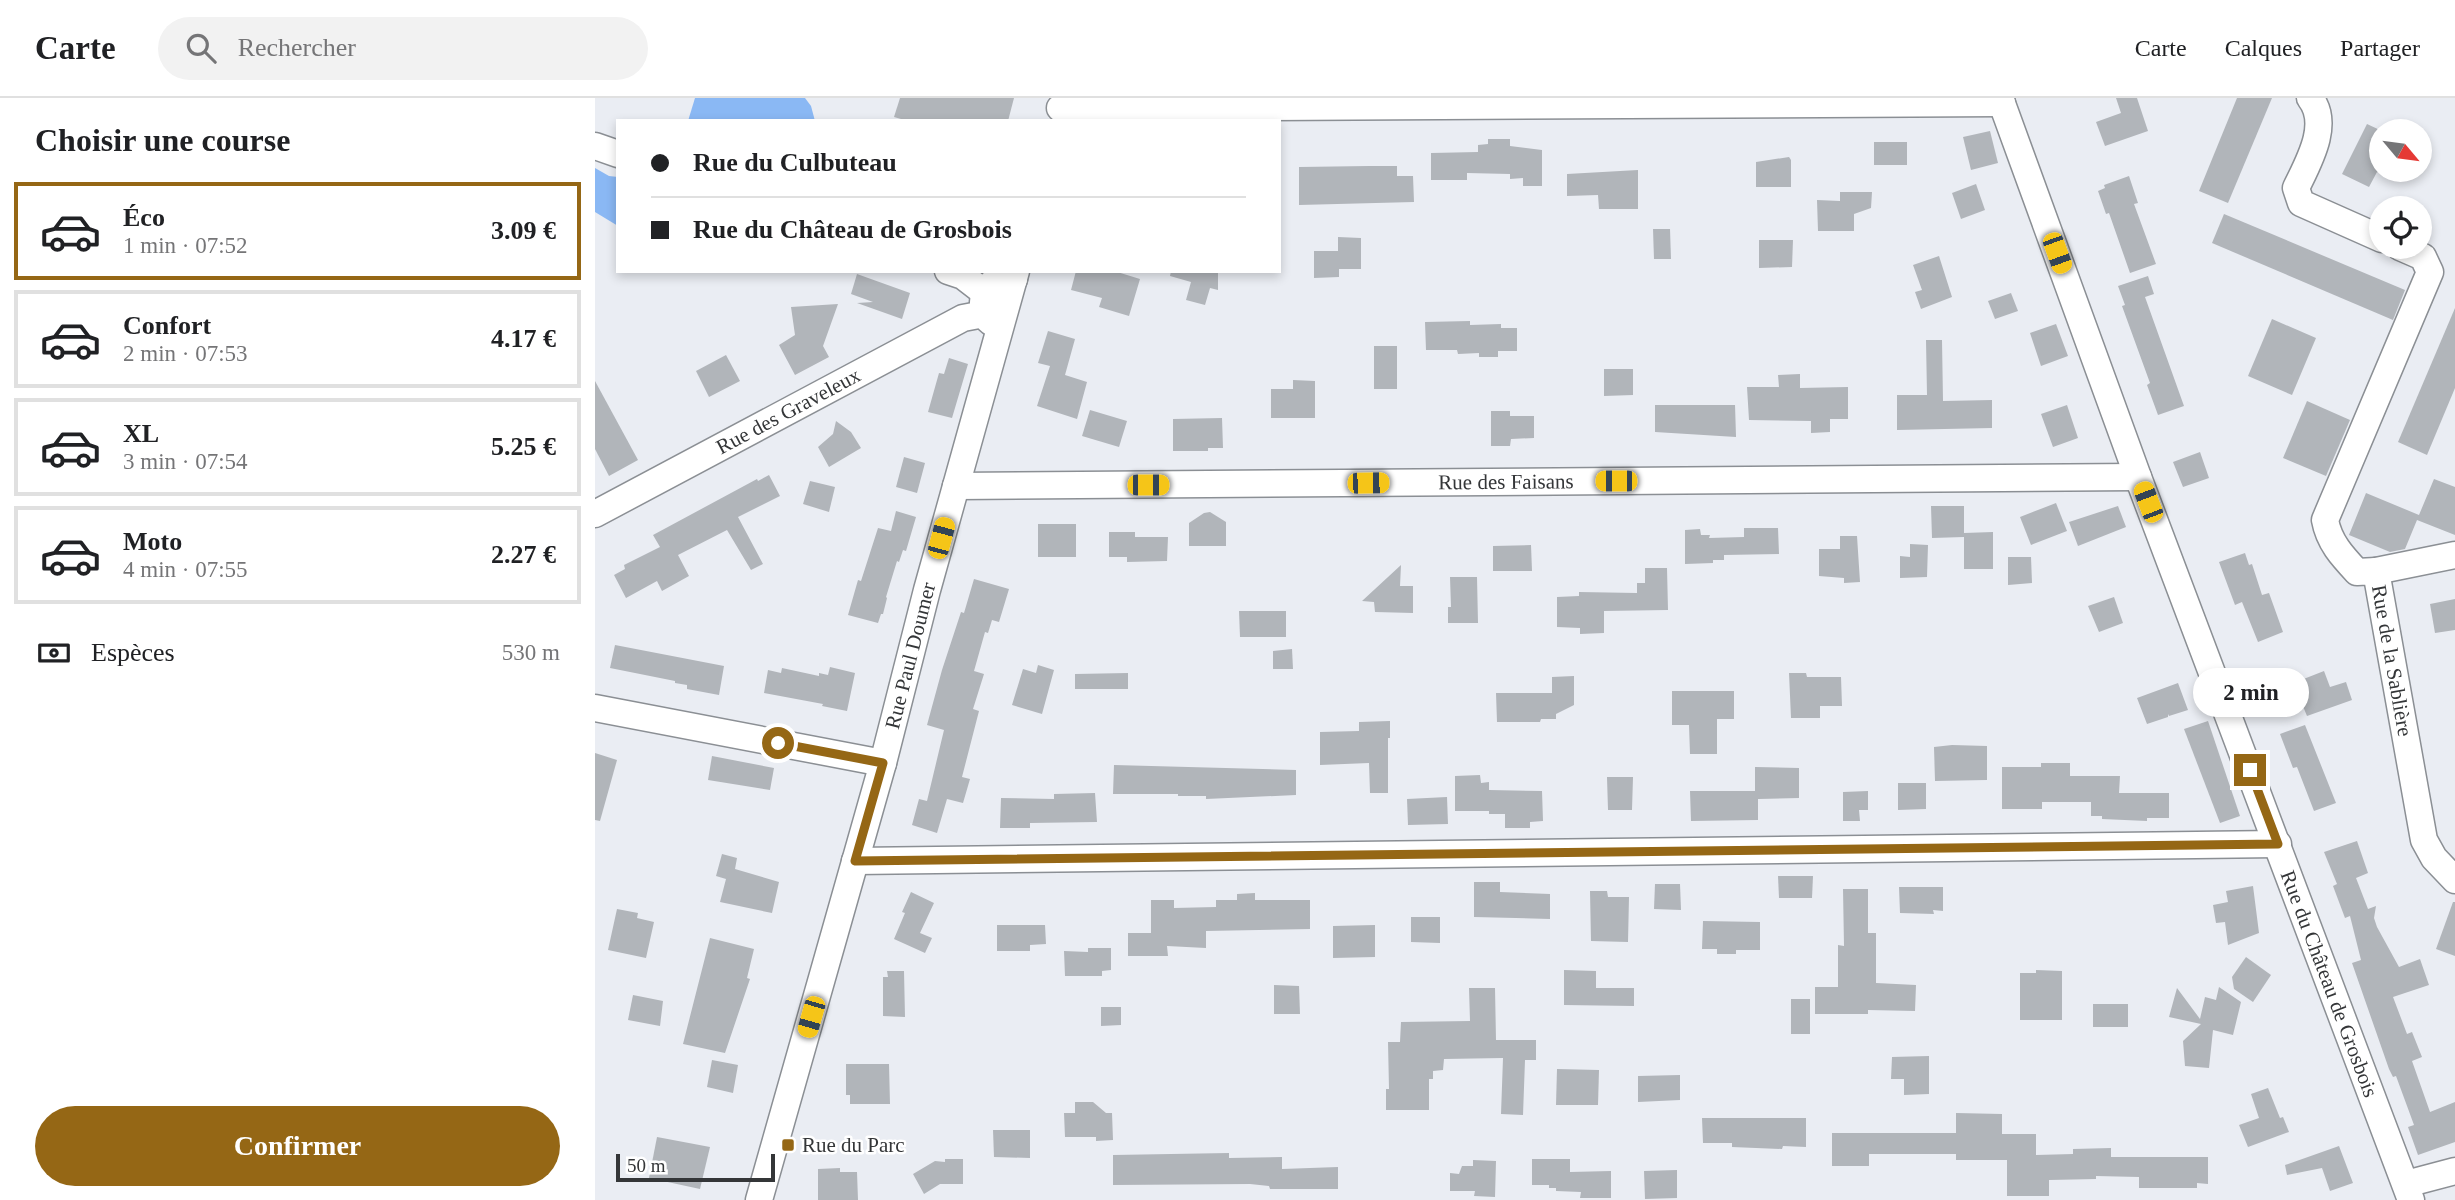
<!DOCTYPE html>
<html lang="fr">
<meta charset="utf-8">
<style>
body{margin:0;font-family:"Times New Roman",serif;background:#f2f2f2;color:#202124;height:100vh;display:flex;flex-direction:column;font-size:26px;white-space:nowrap}
*{box-sizing:border-box;margin:0}
p{font-size:23px;color:#757577}
.icon{flex:none;width:38px;height:38px;fill:none;stroke:currentColor;stroke-width:2;stroke-linecap:round;stroke-linejoin:round}
.map{position:relative;flex:1;overflow:hidden}
.details{display:flex;flex-direction:column;background:#fff;width:595px}
.details>*{flex:none}
.guide{position:absolute;left:21px;top:21px;width:665px;height:154px;border-radius:0px;box-shadow:0 4px 10px #0003;display:grid;align-content:center;height:154px;padding:0 35px;background:#fff}
.needle{width:46px;rotate:119deg}
.fabs{position:absolute;left:1774px;top:21px;display:grid;gap:14px}
.fabs a{display:grid;place-items:center;width:63px;height:63px;border-radius:50%;background:#fff;box-shadow:0 4px 10px #0003;font-size:35px}
.scale{position:absolute;left:21px;bottom:18px;width:159px;box-sizing:border-box;padding-left:7px;border:4px solid #343638;border-top:0;font-size:19px;line-height:24px;white-space:nowrap;color:#343638;-webkit-text-stroke:5px #fff;paint-order:stroke}
.end{position:absolute;width:32px;height:32px;margin:-16px;border:9px solid #956715;background:#fff;box-shadow:0 0 0 4px #fff}
.from{border-radius:50%}
.bubble{position:absolute;height:49px;border-radius:24px;background:#fff;box-shadow:0 4px 10px #0003;font-size:23px;font-weight:800;line-height:49px;text-align:center}
.car{position:absolute;width:21px;height:42px;margin:-21px -10px;border-radius:9px;box-shadow:0 0 5px 2px #0007;background:linear-gradient(#f5c518 24%,#345 0 40%,#f5c518 0 76%,#345 0 86%,#f5c518 0)}
.guide b{display:flex;align-items:center;gap:24px;height:66px;font-size:26px}
.guide b+b{border-top:2px solid #e0e0e0}
.guide i{width:18px;height:18px;background:#202124}
ul{padding:0;list-style:none}
li{display:flex;align-items:center;gap:21px;height:98px;margin:0 14px 10px;padding:0 21px;border:4px solid #e0e0e0;border-radius:0px}
li div{flex:1}
li b{display:block;font-size:26px}
li em{font-style:normal;font-weight:800}
li.active{border-color:#956715}
li>.icon{width:63px;height:63px;stroke-width:1.5}
h2{padding:0 35px;font-size:32px;line-height:84px}
.pay{display:flex;align-items:center;gap:18px;height:77px;padding:0 35px;font-size:26px}
.pay p{margin-inline-start:auto}
.primary-button{display:flex;gap:14px;margin-top:auto;padding:14px 35px}
.primary-button a{flex:1;height:80px;border-radius:42px;background:#956715;color:#fff;font-size:28px;font-weight:800;line-height:80px;text-align:center}
header{display:flex;align-items:center;gap:42px;box-sizing:border-box;height:98px;padding:0 35px;background:#fff;border-bottom:2px solid #e0e0e0}
header strong{font-size:33px}
nav{display:flex;gap:38px;margin-inline-start:auto;font-size:24px}
.search{width:490px;height:63px;background:#f2f2f2;display:flex;align-items:center;gap:18px;box-sizing:border-box;padding:0 24px;border-radius:38px;color:#757577;font-size:26px}
main{display:flex;flex:1;min-height:0}
.map>svg:first-child{display:block}
.forest{fill:#8ab8f4}
.building{fill:#b1b5ba}
.lines{fill:none;stroke-linecap:round;stroke-linejoin:round}
.street-casing{stroke:#8b8f94;stroke-width:29}
.street{stroke:#fff;stroke-width:26}
.route{stroke:#956715;stroke-width:9}
.poi-dot{fill:#956715;stroke:#fff;stroke-width:2.5}
.labels{text-anchor:middle;stroke-width:5;stroke-linejoin:round;paint-order:stroke}
.street-label{font-size:21px;fill:#343638;stroke:#fff}
.poi-label{font-size:21px;fill:#343638;stroke:#fff;text-anchor:start}
</style>
<header>
<strong>Carte</strong>
<div class="search"><svg class="icon" aria-label="search" viewBox="0 0 24 24"><circle cx="10" cy="10" r="6"/><path d="M15 15l6 6"/></svg>Rechercher</div>
<nav><a>Carte</a><a>Calques</a><a>Partager</a></nav>
</header>
<main>
<section class="details">
<h2>Choisir une course</h2>
<ul>
<li class="active"><svg class="icon" aria-label="car" viewBox="0 0 24 24"><path d="M5 17H2v-5l4-1 3-4h7l3 4 3 1v5h-3M9 17h6M6 11h13"/><circle cx="7" cy="17" r="2"/><circle cx="17" cy="17" r="2"/></svg><div><b>Éco</b><p>1 min · 07:52</p></div><em>3.09 €</em></li>
<li><svg class="icon" aria-label="car" viewBox="0 0 24 24"><path d="M5 17H2v-5l4-1 3-4h7l3 4 3 1v5h-3M9 17h6M6 11h13"/><circle cx="7" cy="17" r="2"/><circle cx="17" cy="17" r="2"/></svg><div><b>Confort</b><p>2 min · 07:53</p></div><em>4.17 €</em></li>
<li><svg class="icon" aria-label="car" viewBox="0 0 24 24"><path d="M5 17H2v-5l4-1 3-4h7l3 4 3 1v5h-3M9 17h6M6 11h13"/><circle cx="7" cy="17" r="2"/><circle cx="17" cy="17" r="2"/></svg><div><b>XL</b><p>3 min · 07:54</p></div><em>5.25 €</em></li>
<li><svg class="icon" aria-label="car" viewBox="0 0 24 24"><path d="M5 17H2v-5l4-1 3-4h7l3 4 3 1v5h-3M9 17h6M6 11h13"/><circle cx="7" cy="17" r="2"/><circle cx="17" cy="17" r="2"/></svg><div><b>Moto</b><p>4 min · 07:55</p></div><em>2.27 €</em></li>
</ul>
<div class="pay"><svg class="icon" aria-label="cash" viewBox="0 0 24 24"><path d="M3 7h18v10H3z"/><circle cx="12" cy="12" r="2"/></svg>Espèces<p>530 m</p></div>
<div class="primary-button"><a>Confirmer</a></div>
</section>
<div class="map">
<svg width="1860" height="1102" viewBox="0 0 1860 1102">
<rect width="100%" height="100%" fill="#eaedf3"/>
<g class="forest">
<polygon points="100,0 210,0 216,8 220,23 93,23"/>
<polygon points="0,70 14,78 23,79 23,128 0,114"/>
</g>
<g class="building">
<polygon points="305,0 419,0 413,23 313,23 299,19"/>
<polygon points="1521,0 1542,0 1553,33 1510,48 1501,24 1526,15"/>
<polygon points="1642,0 1677,0 1633,105 1604,93"/>
<polygon points="1772,26 1787,33 1787,76 1782,74 1774,89 1747,76"/>
<polygon points="1395,33 1403,65 1376,72 1368,39"/>
<polygon points="893,41 915,41 915,48 947,52 947,88 928,88 928,80 915,81 915,76 872,75 872,82 836,82 836,55 883,54 883,47 893,46"/>
<rect x="1279" y="44" width="33" height="23"/>
<polygon points="1194,59 1196,62 1196,89 1161,89 1161,64"/>
<polygon points="774,68 802,68 802,78 818,78 819,104 704,107 704,69"/>
<polygon points="1043,72 1043,111 1004,111 1003,97 972,98 972,76"/>
<polygon points="1534,78 1543,105 1539,106 1561,166 1535,175 1514,115 1511,116 1503,93 1510,90 1509,87"/>
<polygon points="1381,86 1390,112 1366,121 1357,95"/>
<polygon points="1245,94 1277,94 1276,110 1259,116 1259,133 1223,133 1222,102 1245,103"/>
<polygon points="1629,116 1810,192 1798,222 1617,145"/>
<polygon points="1058,131 1075,131 1076,161 1059,161"/>
<polygon points="743,139 766,140 766,171 744,171 744,179 719,180 719,153 743,153"/>
<polygon points="1164,142 1198,142 1197,169 1164,170"/>
<polygon points="1344,158 1357,199 1326,211 1320,194 1327,192 1318,167"/>
<polygon points="481,173 519,173 545,181 534,218 504,209 507,200 476,192"/>
<polygon points="576,173 623,173 623,192 615,190 610,207 591,202 596,184 575,178"/>
<polygon points="262,176 315,195 307,221 262,205 278,204 256,196"/>
<polygon points="1553,178 1559,196 1550,199 1589,308 1563,317 1552,287 1555,285 1527,208 1530,207 1523,188"/>
<polygon points="1416,195 1423,213 1400,221 1393,203"/>
<polygon points="243,206 228,248 234,259 200,277 184,247 200,237 196,209"/>
<polygon points="1860,210 1860,290 1832,357 1803,344"/>
<polygon points="1677,221 1721,240 1697,297 1653,278"/>
<polygon points="875,223 875,227 906,226 906,230 922,230 922,253 903,253 903,259 884,259 884,255 863,256 862,252 831,252 830,224"/>
<polygon points="1461,226 1473,258 1446,268 1435,235"/>
<polygon points="453,233 480,241 470,277 492,284 482,321 442,308 455,268 443,265"/>
<polygon points="1331,242 1347,242 1348,303 1397,302 1397,330 1302,332 1302,297 1332,297"/>
<rect x="779" y="248" width="23" height="43"/>
<polygon points="131,257 145,283 114,299 101,273"/>
<polygon points="354,260 373,266 357,320 333,314 344,275 349,276"/>
<polygon points="1009,271 1038,271 1038,297 1009,298"/>
<polygon points="1205,276 1205,290 1253,289 1253,321 1235,321 1235,334 1216,335 1216,323 1154,322 1152,289 1184,289 1183,277"/>
<polygon points="698,282 720,283 720,320 676,320 676,291 698,291"/>
<polygon points="0,283 43,362 14,378 0,351"/>
<polygon points="1712,303 1755,322 1731,378 1688,360"/>
<polygon points="1060,307 1140,307 1141,339 1060,334"/>
<polygon points="1472,307 1483,340 1458,349 1446,316"/>
<polygon points="495,312 532,323 524,349 487,338"/>
<polygon points="896,313 915,313 915,318 939,318 939,340 916,341 915,348 896,348"/>
<polygon points="627,320 628,350 613,350 613,353 578,353 578,321"/>
<polygon points="241,323 256,334 266,350 234,369 223,349 238,336"/>
<polygon points="1605,354 1614,380 1588,389 1578,364"/>
<polygon points="309,359 330,365 322,395 301,389"/>
<polygon points="174,377 185,398 143,419 168,466 156,472 132,432 83,457 94,478 67,493 62,483 31,500 19,477 30,471 29,467 65,449 58,437 162,381 163,383"/>
<polygon points="1839,381 1860,389 1860,437 1822,422 1810,451 1795,454 1754,437 1771,395 1824,417"/>
<polygon points="215,383 240,389 234,414 208,406"/>
<polygon points="1461,405 1472,433 1436,447 1425,419"/>
<polygon points="1336,408 1369,408 1369,435 1398,434 1398,471 1369,471 1369,439 1337,440"/>
<polygon points="1523,408 1531,429 1483,448 1474,424"/>
<polygon points="301,413 321,419 311,453 308,452 304,464 302,463 291,499 292,500 288,516 286,516 283,525 253,517 263,482 266,483 283,430 296,433"/>
<polygon points="615,414 631,424 631,448 594,448 594,425 609,415"/>
<rect x="443" y="426" width="38" height="33"/>
<polygon points="1149,430 1183,430 1184,456 1129,457 1129,462 1118,462 1118,465 1090,466 1090,432 1105,431 1106,437 1115,437 1114,440 1149,439"/>
<polygon points="514,434 540,434 540,439 573,439 572,463 532,464 532,459 514,459"/>
<polygon points="1245,438 1262,438 1265,484 1249,485 1249,480 1224,478 1224,451 1245,451"/>
<polygon points="1315,446 1333,447 1332,479 1305,480 1305,458 1315,459"/>
<polygon points="936,447 937,473 898,473 898,448"/>
<polygon points="1650,455 1654,467 1657,466 1667,497 1674,495 1688,534 1663,544 1647,504 1640,507 1624,464"/>
<polygon points="1413,459 1436,459 1437,485 1413,487"/>
<polygon points="806,467 805,488 818,488 818,515 780,514 779,504 767,503"/>
<polygon points="1050,470 1072,470 1073,512 1009,513 1009,535 985,536 985,530 962,529 962,499 984,498 984,494 1042,495 1042,485 1050,485"/>
<polygon points="855,479 882,479 883,525 853,525 853,509 856,509"/>
<polygon points="379,481 414,491 404,524 397,522 393,535 390,534 379,573 389,576 378,611 384,613 367,679 375,681 368,705 352,701 342,735 317,727 324,701 332,703 349,632 332,627 347,572 366,514 369,515"/>
<polygon points="1519,499 1528,525 1504,534 1493,508"/>
<polygon points="1860,501 1860,532 1840,535 1835,506"/>
<polygon points="644,513 691,513 691,539 645,539"/>
<polygon points="20,547 129,568 124,597 92,591 92,587 80,585 80,583 15,570"/>
<polygon points="697,551 698,571 678,571 678,553"/>
<polygon points="443,567 459,572 447,616 417,607 428,571 441,575"/>
<polygon points="235,569 260,575 252,613 227,608 228,606 169,595 173,572 186,575 187,570 224,578 224,575 233,577"/>
<polygon points="1729,573 1735,589 1751,584 1757,602 1712,618 1705,601 1709,590 1706,582"/>
<polygon points="533,575 533,591 480,591 480,576"/>
<polygon points="1194,575 1211,575 1212,579 1246,579 1247,608 1225,608 1225,620 1196,620"/>
<polygon points="979,578 979,607 961,616 961,621 946,621 945,624 902,624 901,595 957,595 957,579"/>
<polygon points="1583,585 1593,612 1574,618 1573,616 1573,619 1552,626 1542,600"/>
<polygon points="1077,593 1139,593 1139,621 1122,621 1122,656 1095,656 1094,627 1077,627"/>
<polygon points="795,623 795,640 793,640 793,695 775,695 774,665 725,667 725,634 764,633 764,624"/>
<polygon points="1613,623 1645,718 1625,725 1589,631"/>
<polygon points="1710,627 1741,705 1719,713 1702,669 1698,670 1685,636"/>
<polygon points="1357,647 1392,648 1392,682 1340,683 1339,649"/>
<polygon points="0,655 22,662 5,723 0,722"/>
<polygon points="117,658 179,670 175,692 113,682"/>
<polygon points="1446,665 1475,665 1475,678 1525,678 1524,695 1574,695 1574,720 1552,720 1552,723 1507,721 1507,718 1496,718 1496,704 1447,704 1447,711 1407,711 1407,669 1446,669"/>
<polygon points="519,667 701,672 701,697 611,701 611,698 583,698 583,696 518,696"/>
<polygon points="1160,669 1204,670 1204,700 1163,701 1163,722 1096,723 1095,693 1160,693"/>
<polygon points="885,677 886,685 894,684 894,692 947,693 948,723 935,724 935,730 910,730 910,716 894,716 894,713 860,713 860,678"/>
<polygon points="1012,679 1038,679 1037,712 1013,712"/>
<polygon points="1303,685 1331,685 1331,711 1303,712"/>
<polygon points="1273,693 1273,712 1264,712 1265,723 1248,723 1248,694"/>
<polygon points="500,695 502,724 435,725 435,730 405,730 406,700 459,701 459,696"/>
<polygon points="852,699 853,726 813,727 812,701"/>
<polygon points="1762,743 1773,775 1761,780 1773,811 1781,808 1779,820 1782,829 1804,869 1825,861 1834,887 1798,899 1812,936 1817,934 1827,959 1817,963 1835,1014 1860,1004 1860,1044 1823,1057 1813,1029 1819,1027 1801,978 1798,979 1794,971 1757,865 1766,862 1755,818 1750,820 1738,788 1742,786 1729,754"/>
<polygon points="127,756 142,760 140,771 184,784 177,815 125,804 131,781 121,778"/>
<polygon points="1183,778 1218,778 1217,800 1184,800"/>
<polygon points="879,784 905,784 905,794 955,796 955,821 879,819"/>
<polygon points="1060,786 1085,786 1086,812 1059,811"/>
<polygon points="1658,788 1664,835 1633,847 1630,824 1621,825 1618,807 1633,804 1631,793"/>
<polygon points="1304,789 1348,789 1348,813 1338,812 1339,816 1305,815"/>
<polygon points="1248,791 1273,791 1273,835 1281,835 1281,885 1321,887 1320,913 1273,912 1273,916 1220,916 1220,889 1243,889 1243,847 1249,848"/>
<polygon points="995,793 1012,793 1013,799 1034,799 1033,844 996,843"/>
<polygon points="316,794 339,805 325,835 337,840 330,855 299,841 310,815 307,814"/>
<polygon points="660,795 660,802 715,802 715,831 611,833 611,850 572,848 573,858 533,858 533,835 556,835 556,802 579,802 579,810 621,809 621,802 642,802 642,796"/>
<polygon points="1858,804 1860,804 1860,858 1841,851"/>
<polygon points="22,811 43,815 42,820 59,824 51,860 13,852"/>
<polygon points="816,819 845,819 845,845 816,844"/>
<polygon points="1108,823 1165,824 1165,852 1141,852 1141,856 1122,856 1122,851 1107,851"/>
<polygon points="402,827 450,827 451,846 435,847 435,853 402,853"/>
<polygon points="780,827 780,859 738,860 738,828"/>
<polygon points="115,840 159,851 152,880 155,881 130,955 88,946"/>
<polygon points="493,850 516,850 516,872 507,873 507,878 470,878 469,853 493,854"/>
<polygon points="1651,859 1676,877 1658,904 1639,891 1637,879"/>
<polygon points="969,872 1001,873 1001,890 1039,890 1039,908 969,907"/>
<polygon points="1441,872 1467,873 1467,922 1425,922 1425,875 1441,875"/>
<polygon points="292,873 309,873 310,919 288,918 288,879 293,879"/>
<polygon points="679,887 704,888 705,916 679,916"/>
<polygon points="1624,889 1646,904 1638,937 1618,932 1614,970 1590,968 1588,943 1606,926 1574,919 1582,890 1605,921 1610,899 1621,902"/>
<polygon points="874,890 900,890 901,942 941,942 941,962 930,962 928,1017 906,1016 908,960 849,961 848,972 838,973 838,981 834,981 834,1012 791,1012 791,991 794,991 793,944 805,944 806,924 875,923"/>
<polygon points="38,897 68,903 65,928 33,922"/>
<rect x="1196" y="901" width="19" height="35"/>
<rect x="1498" y="906" width="35" height="23"/>
<polygon points="506,909 526,909 526,927 506,928"/>
<polygon points="1334,958 1334,996 1309,997 1309,981 1296,981 1297,959"/>
<polygon points="117,962 143,967 138,995 112,989"/>
<polygon points="251,966 294,966 295,1006 255,1006 255,997 251,997"/>
<polygon points="962,971 1004,972 1003,1007 961,1007"/>
<polygon points="1085,977 1085,1002 1043,1004 1043,978"/>
<polygon points="1673,990 1685,1020 1688,1019 1694,1034 1653,1049 1644,1027 1664,1020 1656,996"/>
<polygon points="480,1004 498,1004 511,1015 517,1015 518,1042 501,1043 501,1039 470,1039 469,1015 480,1015"/>
<polygon points="1361,1015 1407,1016 1407,1036 1441,1036 1441,1057 1478,1056 1478,1051 1516,1050 1516,1059 1613,1059 1613,1086 1602,1085 1602,1090 1544,1090 1544,1079 1501,1078 1501,1081 1454,1082 1454,1098 1412,1098 1412,1062 1361,1062 1361,1056 1274,1056 1274,1068 1237,1068 1237,1035 1361,1035"/>
<polygon points="1107,1020 1211,1020 1211,1049 1188,1048 1187,1051 1137,1049 1137,1045 1108,1045"/>
<polygon points="398,1032 435,1032 435,1060 399,1059"/>
<polygon points="62,1039 115,1049 105,1091 54,1080"/>
<polygon points="1744,1048 1758,1085 1735,1093 1727,1070 1692,1077 1690,1067"/>
<polygon points="634,1055 634,1060 687,1059 687,1071 743,1069 743,1091 675,1091 674,1088 655,1086 518,1087 518,1057"/>
<polygon points="350,1061 368,1061 368,1086 345,1086 329,1096 318,1076 340,1063 350,1064"/>
<polygon points="937,1061 975,1061 975,1074 1016,1073 1016,1100 985,1100 986,1094 961,1093 961,1090 954,1090 954,1087 937,1087"/>
<polygon points="878,1062 901,1063 900,1099 879,1098 880,1093 855,1093 855,1075 864,1076 867,1068 878,1068"/>
<polygon points="245,1070 245,1074 262,1074 263,1102 223,1102 223,1071"/>
<polygon points="1082,1072 1082,1100 1050,1101 1049,1073"/>
</g>
<g class="lines">
<g class="street-casing">
<g id="street">
<path id="s1" d="M1405,0L1543,379L1816,1102"/>
<path d="M1715,0C1736,26 1713,65 1701,90L1706,105L1787,141"/>
<polyline points="465,10 1407,5"/>
<polyline points="0,48 23,56"/>
<path id="s2" d="M1805,149L1828,159L1835,174L1730,422C1734,444 1747,458 1762,474L1781,473L1829,742L1839,760L1860,782"/>
<polyline points="353,173 368,178 390,195"/>
<path d="M399,226C381,217 386,185 407,180C410,179 415,180 419,181"/>
<path id="s3" d="M361,388L1543,379"/>
<path id="s4" d="M0,416L368,220L389,216"/>
<polyline points="1781,473 1860,457"/>
<polyline points="0,610 288,665"/>
<polyline points="260,763 1683,746"/>
<polyline points="1811,1086 1860,1073"/>
<path id="s5" d="M164,1102L288,665L332,492L421,173"/>
</g>
</g>
<use href="#street" class="street"/>
</g>
<g class="lines">
<polyline class="route" points="183,645 288,665 260,763 1683,746 1655,672"/>
</g>
<rect class="poi-dot" x="186" y="1040" width="14" height="14" rx="3.5"/>
<g class="labels">
<g class="street-label">
<text dy="7" stroke="none"><textPath href="#s4" startOffset="219">Rue des Graveleux</textPath></text>
<text dy="7" stroke="none"><textPath href="#s3" startOffset="550">Rue des Faisans</textPath></text>
<text dy="7" stroke="none"><textPath href="#s5" startOffset="565">Rue Paul Doumer</textPath></text>
<text dy="7" stroke="none"><textPath href="#s2" startOffset="483">Rue de la Sablière</textPath></text>
<text dy="7" stroke="none"><textPath href="#s1" startOffset="945">Rue du Château de Grosbois</textPath></text>
</g>
<g class="poi-label">
<text x="207" y="1054">Rue du Parc</text>
</g>
</g>
</svg>
<div class="fabs">
<a><svg class="needle" viewBox="-14 -14 28 28"><path d="M0-13l5 13h-10z" fill="#e53935"/><path d="M0 13l5-13h-10z" fill="#757577"/></svg></a>
<a><svg class="icon" aria-label="locate" viewBox="0 0 24 24"><circle cx="12" cy="12" r="6"/><path d="M12 2v4M12 18v4M2 12h4M18 12h4"/></svg></a>
</div>
<div class="scale">50 m</div>
<i class="end from" style="left:183px;top:645px"></i>
<i class="end" style="left:1655px;top:672px"></i>
<div class="bubble" style="left:1598px;top:570px;width:116px">2 min</div>
<i class="car" style="left:1462px;top:155px;rotate:160deg"></i>
<i class="car" style="left:1021px;top:383px;rotate:270deg"></i>
<i class="car" style="left:773px;top:385px;rotate:89deg"></i>
<i class="car" style="left:553px;top:387px;rotate:90deg"></i>
<i class="car" style="left:1553px;top:404px;rotate:339deg"></i>
<i class="car" style="left:346px;top:440px;rotate:15deg"></i>
<i class="car" style="left:216px;top:919px;rotate:196deg"></i>
<div class="guide">
<b><i class="from"></i>Rue du Culbuteau</b>
<b><i></i>Rue du Château de Grosbois</b>
</div>
</div>
</main>
